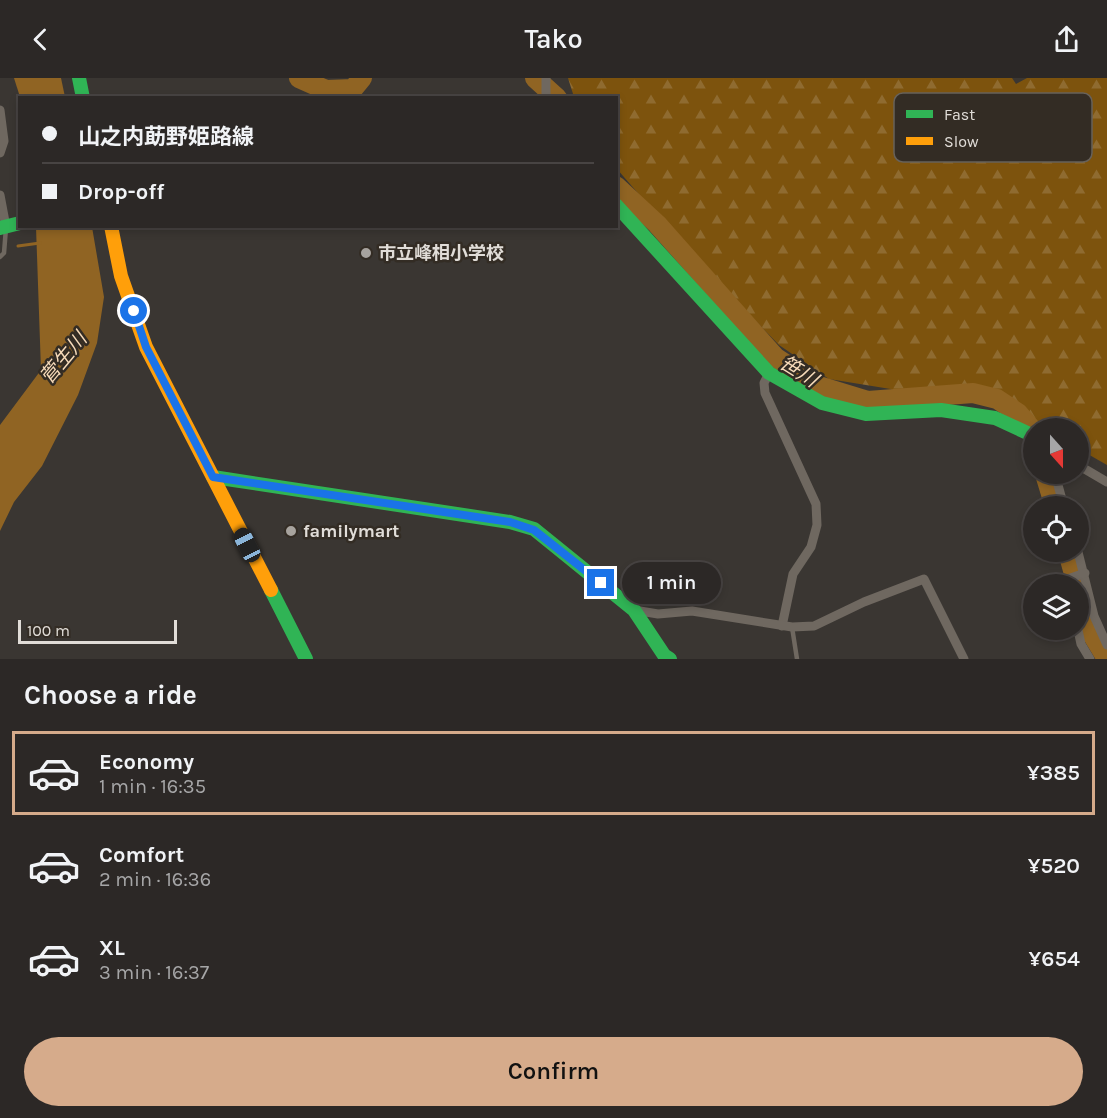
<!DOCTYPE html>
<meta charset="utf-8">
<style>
body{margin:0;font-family:Karla,"Noto Sans JP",sans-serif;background:#34302e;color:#f1f3f6;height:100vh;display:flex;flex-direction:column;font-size:22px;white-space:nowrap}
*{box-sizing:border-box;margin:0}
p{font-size:20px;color:#a6a6a7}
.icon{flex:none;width:33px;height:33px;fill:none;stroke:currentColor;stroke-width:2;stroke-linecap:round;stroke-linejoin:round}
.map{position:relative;height:581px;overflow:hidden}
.drawer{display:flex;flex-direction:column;background:#2c2826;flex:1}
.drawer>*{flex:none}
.banner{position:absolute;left:18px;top:18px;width:600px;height:132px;border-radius:0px;box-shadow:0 3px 9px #0003,0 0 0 2px #484443;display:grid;align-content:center;height:132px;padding:0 24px;background:#2c2826}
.needle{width:39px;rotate:159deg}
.tools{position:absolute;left:1023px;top:340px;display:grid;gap:12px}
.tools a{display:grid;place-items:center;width:66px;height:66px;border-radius:50%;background:#2c2826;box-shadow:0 3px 9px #0003,0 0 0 2px #484443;font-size:30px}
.scale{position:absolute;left:18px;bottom:15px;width:159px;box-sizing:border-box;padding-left:6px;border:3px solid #e1ddd8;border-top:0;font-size:16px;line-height:21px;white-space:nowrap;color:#e1ddd8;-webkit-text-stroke:4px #332c24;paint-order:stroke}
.end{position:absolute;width:27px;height:27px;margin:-14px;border:8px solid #1a73e8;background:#fff;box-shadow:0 0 0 3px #fff}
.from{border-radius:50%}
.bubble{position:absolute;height:42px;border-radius:21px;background:#2c2826;box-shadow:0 3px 9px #0003,0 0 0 2px #484443;font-size:20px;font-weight:600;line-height:42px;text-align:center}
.car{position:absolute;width:18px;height:36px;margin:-18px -9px;border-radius:8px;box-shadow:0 0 4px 2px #0007;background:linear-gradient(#222 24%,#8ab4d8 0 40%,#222 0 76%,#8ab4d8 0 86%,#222 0)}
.banner b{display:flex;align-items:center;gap:21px;height:57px;font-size:22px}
.banner b+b{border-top:2px solid #484443}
.banner i{width:15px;height:15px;background:#f1f3f6}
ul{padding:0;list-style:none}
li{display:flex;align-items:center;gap:18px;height:84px;margin:0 12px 9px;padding:0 12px;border:3px solid transparent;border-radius:0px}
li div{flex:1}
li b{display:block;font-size:22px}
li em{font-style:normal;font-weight:600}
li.active{border-color:#d6ab8b}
li>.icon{width:54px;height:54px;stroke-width:1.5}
h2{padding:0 24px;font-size:27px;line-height:72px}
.primary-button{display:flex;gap:12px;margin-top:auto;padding:12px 24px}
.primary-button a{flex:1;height:69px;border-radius:36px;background:#d6ab8b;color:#111;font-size:24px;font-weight:600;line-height:69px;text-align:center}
header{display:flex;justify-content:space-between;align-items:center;height:78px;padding:0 24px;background:#2c2826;font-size:27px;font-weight:600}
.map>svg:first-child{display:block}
.forest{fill:url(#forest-firs)}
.water{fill:#906423}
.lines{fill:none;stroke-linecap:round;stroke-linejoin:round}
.stream{stroke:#906423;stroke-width:3}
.river{stroke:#906423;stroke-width:20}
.lane{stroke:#6f6860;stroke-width:4.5}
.street{stroke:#6f6860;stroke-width:9}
.fast{stroke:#30b455;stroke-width:14}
.slow{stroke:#ff9f0a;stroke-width:14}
.route{stroke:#1a73e8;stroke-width:8}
.poi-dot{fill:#a7a39e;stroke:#332c24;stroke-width:2}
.labels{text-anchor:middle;stroke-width:5;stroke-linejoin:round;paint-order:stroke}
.poi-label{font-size:18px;font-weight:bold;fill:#e1ddd8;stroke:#332c24;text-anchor:start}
.water-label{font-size:20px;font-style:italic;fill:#f7dbba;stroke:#332c24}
.key{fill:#332c24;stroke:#67615a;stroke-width:1.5}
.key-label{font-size:16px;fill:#e1ddd8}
</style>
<header><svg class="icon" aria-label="back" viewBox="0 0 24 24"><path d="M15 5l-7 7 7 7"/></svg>Tako<svg class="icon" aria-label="share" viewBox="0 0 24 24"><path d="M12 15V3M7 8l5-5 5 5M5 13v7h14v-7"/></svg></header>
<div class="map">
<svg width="1107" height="581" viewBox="0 0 1107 581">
<defs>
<pattern id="forest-firs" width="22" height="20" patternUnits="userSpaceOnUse" patternTransform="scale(1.5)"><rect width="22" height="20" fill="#7d530d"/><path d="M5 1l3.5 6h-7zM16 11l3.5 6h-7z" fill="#8f6b30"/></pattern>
</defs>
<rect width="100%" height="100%" fill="#3a3632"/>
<polygon class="forest" points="568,0 1012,0 1016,6 1027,0 1107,0 1107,387 1079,371 1078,351 1049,351 1015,327 966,310 909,314 829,301 779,267 689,174 617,91 616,20 574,19"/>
<g class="water">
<polygon points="14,0 61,0 65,19 20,19"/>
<polygon points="36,149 92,149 104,219 97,265 78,317 42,388 14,424 0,453 0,347 41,292"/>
</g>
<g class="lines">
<polyline class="stream" points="18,168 40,165"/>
<g class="river">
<polyline points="299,0 326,12 353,11 362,0"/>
<polyline points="535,0 557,20"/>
<polyline points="616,108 657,146 775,279 819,308 868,323 973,315 997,321 1018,335 1030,349 1034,360"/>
<polyline points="1045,396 1055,429"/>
<polyline points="1068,474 1077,507"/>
<polyline points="1078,513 1089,551 1107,581"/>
</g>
<g class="lane">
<polyline points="0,179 4,175 6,150"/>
<polyline points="792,549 797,581"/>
</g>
<g class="street">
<polyline points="546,20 546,0"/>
<polyline points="0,32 4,63 0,75"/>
<polyline points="0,117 6,149"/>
<polyline points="769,295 764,305 765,315 816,426 817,447 811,469 793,496 782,548"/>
<polyline points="1078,387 1107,404"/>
<polyline points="1055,396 1064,429"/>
<polyline points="1078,474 1094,538 1107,567"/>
<polyline points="1064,507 1062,503 1085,495"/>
<polyline points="634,532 658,536 692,533 792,549 814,548 864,524 924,501 964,581"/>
<polyline points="1078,552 1081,566 1090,581"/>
</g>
<g class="fast">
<polyline points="79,0 83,20"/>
<polyline points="616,127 769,295 822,325 866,336 941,332 995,340 1034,358"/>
<polyline points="0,150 20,145"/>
<polyline points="213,399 510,444 534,451 634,532 664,577 670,581"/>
<polyline points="271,512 306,581"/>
</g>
<polyline class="slow" points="111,148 121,198 146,269 271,512"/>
</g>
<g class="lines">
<polyline class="route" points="134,233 146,269 213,399 510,444 534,452 601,505"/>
</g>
<g class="poi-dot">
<circle cx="366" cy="175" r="6"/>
<circle cx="291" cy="453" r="6"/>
</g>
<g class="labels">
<g class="poi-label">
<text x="378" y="181">市立峰相小学校</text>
<text x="303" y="459">familymart</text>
</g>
<g class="water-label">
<text transform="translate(63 280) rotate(-50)" y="7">菅生川</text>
<text transform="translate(799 293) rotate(32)" y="7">笹川</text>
</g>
</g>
<rect x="894" y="15" width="198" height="69" rx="9" class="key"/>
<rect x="906" y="32" width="27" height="8" fill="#30b455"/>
<rect x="906" y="59" width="27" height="8" fill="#ff9f0a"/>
<g class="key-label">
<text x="944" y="42">Fast</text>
<text x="944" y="69">Slow</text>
</g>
</svg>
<div class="tools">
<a><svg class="needle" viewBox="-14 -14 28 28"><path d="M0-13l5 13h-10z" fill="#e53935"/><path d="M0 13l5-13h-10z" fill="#a6a6a7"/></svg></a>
<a><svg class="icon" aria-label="locate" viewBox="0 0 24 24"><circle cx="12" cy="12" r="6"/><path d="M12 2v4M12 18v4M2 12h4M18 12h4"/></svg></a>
<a><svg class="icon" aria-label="layers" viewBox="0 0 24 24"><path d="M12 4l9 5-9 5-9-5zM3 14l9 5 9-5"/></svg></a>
</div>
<div class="scale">100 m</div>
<i class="end from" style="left:134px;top:233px"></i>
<i class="end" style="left:601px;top:505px"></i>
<div class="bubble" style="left:622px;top:484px;width:99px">1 min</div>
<i class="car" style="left:247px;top:467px;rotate:333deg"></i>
<div class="banner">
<b><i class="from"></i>山之内莇野姫路線</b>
<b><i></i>Drop-off</b>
</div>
</div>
<section class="drawer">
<h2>Choose a ride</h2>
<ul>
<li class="active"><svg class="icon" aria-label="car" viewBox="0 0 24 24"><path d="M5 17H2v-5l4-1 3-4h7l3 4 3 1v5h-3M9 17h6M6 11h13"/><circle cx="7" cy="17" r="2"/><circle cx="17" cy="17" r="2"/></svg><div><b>Economy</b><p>1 min · 16:35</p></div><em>¥385</em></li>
<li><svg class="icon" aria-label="car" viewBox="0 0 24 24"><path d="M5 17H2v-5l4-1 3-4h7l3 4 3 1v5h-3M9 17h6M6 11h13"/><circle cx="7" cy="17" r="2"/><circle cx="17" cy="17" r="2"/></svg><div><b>Comfort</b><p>2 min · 16:36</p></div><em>¥520</em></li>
<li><svg class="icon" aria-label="car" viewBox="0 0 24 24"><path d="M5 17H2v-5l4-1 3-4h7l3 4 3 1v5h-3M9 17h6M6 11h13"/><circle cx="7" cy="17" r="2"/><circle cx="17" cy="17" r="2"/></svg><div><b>XL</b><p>3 min · 16:37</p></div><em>¥654</em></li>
</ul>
<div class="primary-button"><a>Confirm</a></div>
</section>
